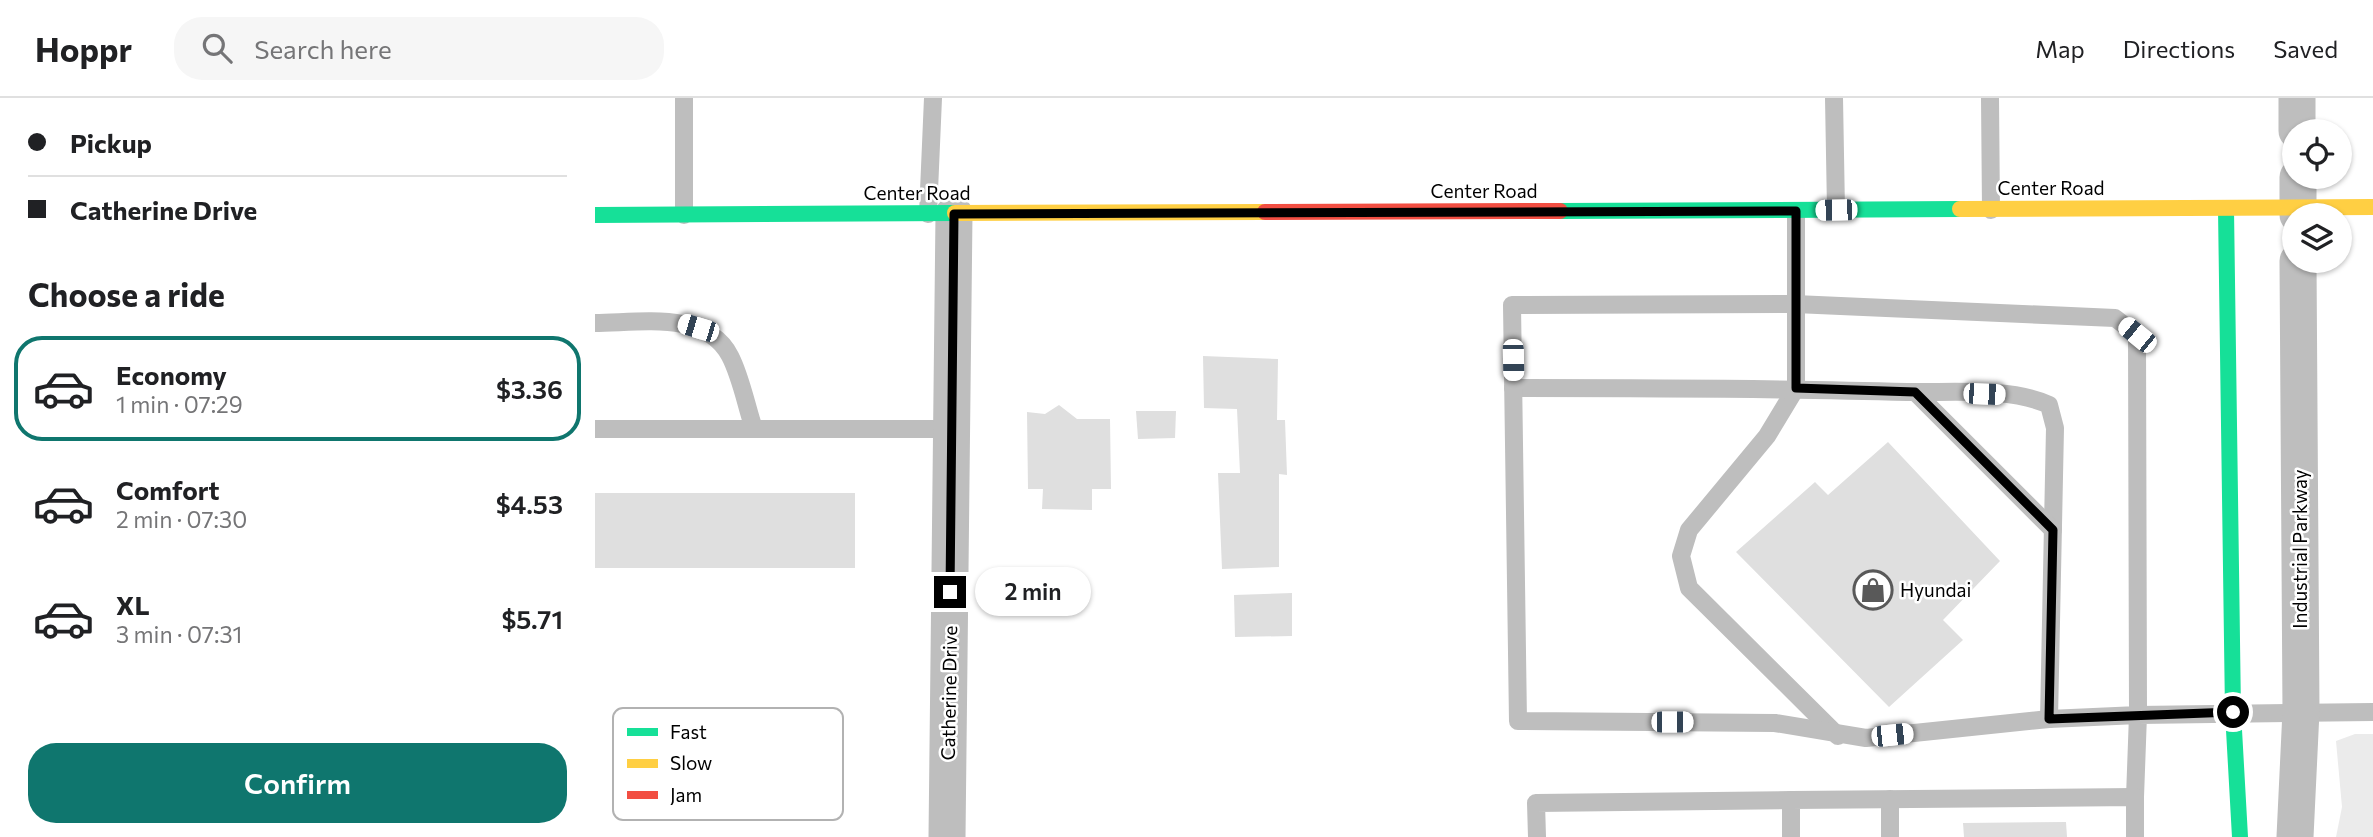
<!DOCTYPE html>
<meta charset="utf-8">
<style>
body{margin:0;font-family:Commissioner,sans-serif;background:#f6f6f6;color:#202124;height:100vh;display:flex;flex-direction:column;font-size:26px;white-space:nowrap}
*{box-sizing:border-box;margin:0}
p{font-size:23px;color:#757577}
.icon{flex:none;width:38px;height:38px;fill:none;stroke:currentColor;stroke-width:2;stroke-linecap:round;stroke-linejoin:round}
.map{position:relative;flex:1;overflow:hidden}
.side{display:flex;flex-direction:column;background:#fff;width:595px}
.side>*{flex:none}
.top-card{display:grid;align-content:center;height:154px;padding:0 28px;background:#fff}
.buttons{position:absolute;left:1687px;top:21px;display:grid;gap:14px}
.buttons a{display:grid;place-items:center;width:70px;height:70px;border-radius:50%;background:#fff;box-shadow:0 2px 5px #0004;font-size:35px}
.end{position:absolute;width:32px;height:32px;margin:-16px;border:9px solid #000;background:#fff;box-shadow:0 0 0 4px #fff}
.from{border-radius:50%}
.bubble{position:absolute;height:49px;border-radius:24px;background:#fff;box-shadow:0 2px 5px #0004;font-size:23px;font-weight:600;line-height:49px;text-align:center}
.car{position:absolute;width:21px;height:42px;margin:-21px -10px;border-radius:9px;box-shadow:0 0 5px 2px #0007;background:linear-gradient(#fff 24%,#345 0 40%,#fff 0 76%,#345 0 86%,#fff 0)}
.top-card b{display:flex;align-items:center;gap:24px;height:66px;font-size:26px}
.top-card b+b{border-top:2px solid #e0e0e0}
.top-card i{width:18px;height:18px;background:#202124}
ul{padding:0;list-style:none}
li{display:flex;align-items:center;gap:21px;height:105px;margin:0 14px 10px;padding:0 14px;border:4px solid transparent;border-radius:28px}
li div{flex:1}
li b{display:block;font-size:26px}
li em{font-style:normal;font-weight:600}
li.current{border-color:#0f766e}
li>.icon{width:63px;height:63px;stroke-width:1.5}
h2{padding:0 28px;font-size:32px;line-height:84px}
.primary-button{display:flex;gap:14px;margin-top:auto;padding:14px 28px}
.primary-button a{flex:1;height:80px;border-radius:28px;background:#0f766e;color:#fff;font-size:28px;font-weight:600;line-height:80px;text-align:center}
header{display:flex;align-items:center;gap:42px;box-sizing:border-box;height:98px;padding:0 35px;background:#fff;border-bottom:2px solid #e0e0e0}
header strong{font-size:33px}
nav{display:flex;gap:38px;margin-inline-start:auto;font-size:24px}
.search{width:490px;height:63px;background:#f6f6f6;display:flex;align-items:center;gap:18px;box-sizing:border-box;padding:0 24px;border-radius:28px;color:#757577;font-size:26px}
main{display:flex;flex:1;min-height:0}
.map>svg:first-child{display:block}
.green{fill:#ebebeb}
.building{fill:#dfdfdf}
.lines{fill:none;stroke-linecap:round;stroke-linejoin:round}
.lane{stroke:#bebebe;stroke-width:18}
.street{stroke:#bebebe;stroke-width:37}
.fast{stroke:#16e098;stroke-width:16}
.slow{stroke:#ffcf43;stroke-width:16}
.jam{stroke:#f24e42;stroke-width:16}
.route{stroke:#000;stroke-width:9}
.labels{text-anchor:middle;stroke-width:5;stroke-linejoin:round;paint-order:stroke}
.street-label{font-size:19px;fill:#000;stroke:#fff}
.poi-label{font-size:19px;fill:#000;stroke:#fff;text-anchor:start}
.key{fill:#fff;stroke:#b2b2b2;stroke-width:2}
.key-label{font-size:19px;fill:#000}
</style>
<header>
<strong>Hoppr</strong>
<div class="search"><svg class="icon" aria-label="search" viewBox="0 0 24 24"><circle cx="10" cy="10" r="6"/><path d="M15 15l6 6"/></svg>Search here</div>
<nav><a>Map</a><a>Directions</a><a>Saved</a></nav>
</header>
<main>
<section class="side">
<div class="top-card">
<b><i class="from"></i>Pickup</b>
<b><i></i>Catherine Drive</b>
</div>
<h2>Choose a ride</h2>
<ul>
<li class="current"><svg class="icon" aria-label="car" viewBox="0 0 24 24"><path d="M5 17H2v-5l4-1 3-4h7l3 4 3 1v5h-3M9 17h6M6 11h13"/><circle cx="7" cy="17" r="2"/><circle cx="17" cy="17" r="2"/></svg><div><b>Economy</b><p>1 min · 07:29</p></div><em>$3.36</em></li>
<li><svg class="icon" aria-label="car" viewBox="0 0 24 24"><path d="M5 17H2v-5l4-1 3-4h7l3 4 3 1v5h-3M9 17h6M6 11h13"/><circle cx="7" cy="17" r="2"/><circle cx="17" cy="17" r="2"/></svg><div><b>Comfort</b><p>2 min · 07:30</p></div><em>$4.53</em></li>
<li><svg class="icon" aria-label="car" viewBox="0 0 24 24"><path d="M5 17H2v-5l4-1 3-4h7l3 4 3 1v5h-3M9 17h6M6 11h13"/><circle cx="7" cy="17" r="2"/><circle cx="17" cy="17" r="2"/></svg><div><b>XL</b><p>3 min · 07:31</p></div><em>$5.71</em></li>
</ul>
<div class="primary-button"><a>Confirm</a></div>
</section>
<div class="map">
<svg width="1778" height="739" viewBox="0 0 1778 739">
<rect width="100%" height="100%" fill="#fff"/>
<polygon class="green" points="1760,636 1778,636 1778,739 1741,739 1747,709 1741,643"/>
<g class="building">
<polygon points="608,258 683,261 682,322 690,322 692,377 684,376 684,469 627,471 623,375 645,375 642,311 609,310"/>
<polygon points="464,307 482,321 515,321 516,391 497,391 497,412 447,411 448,391 433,391 432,314 450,316"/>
<polygon points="541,313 581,313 580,340 543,341"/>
<polygon points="1293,344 1405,463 1348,522 1368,542 1294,609 1141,454 1220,384 1233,397"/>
<rect x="0" y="395" width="260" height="75"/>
<polygon points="697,495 697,538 640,539 639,497"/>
<polygon points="1471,724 1472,739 1369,739 1368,725"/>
</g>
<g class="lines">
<g class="lane">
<polyline points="89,0 89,117"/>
<polyline points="1239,0 1241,112"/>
<polyline points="1395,0 1396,112"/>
<polyline points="1201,113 1201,290 1172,338 1094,432 1086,458 1094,490 1243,638"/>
<polyline points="333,116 338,0"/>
<path d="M0,225C43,225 112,212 135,258C146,279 151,307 159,331"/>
<path d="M918,290C1049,290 1181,290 1312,294C1355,295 1416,289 1454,307L1460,330L1454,621"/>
<polyline points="1320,294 1458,432"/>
<polyline points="0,331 356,331"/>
<polyline points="1540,699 1543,617 1454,621 1271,640 1180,625 923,623 917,207 1200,206 1520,220 1542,237 1543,617 1778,614"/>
<polyline points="1295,701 1295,739"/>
<polyline points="942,739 941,705 1196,702"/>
<polyline points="1196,739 1196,702 1540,699 1540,739"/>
</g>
<g class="street">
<polyline points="1702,0 1702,33"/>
<polyline points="1703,79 1703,117"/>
<polyline points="352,739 359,116"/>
<polyline points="1700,739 1706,613 1703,163"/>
</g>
<g class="fast">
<polyline points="1631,111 1638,614 1645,739"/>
<polyline points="965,113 1365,111"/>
<polyline points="0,117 360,115"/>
</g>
<g class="slow">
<polyline points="1365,111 1778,109"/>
<polyline points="360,115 670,114"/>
</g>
<polyline class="jam" points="670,114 965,113"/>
</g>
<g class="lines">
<polyline class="route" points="355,494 359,116 1201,113 1201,290 1320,294 1458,432 1454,621 1638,614"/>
</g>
<defs>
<g id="shop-ring" transform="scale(2.0125)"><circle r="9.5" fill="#fff" stroke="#595959" stroke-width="1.5"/><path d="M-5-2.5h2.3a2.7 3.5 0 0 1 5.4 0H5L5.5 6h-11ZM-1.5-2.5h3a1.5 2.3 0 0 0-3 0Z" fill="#595959"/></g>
</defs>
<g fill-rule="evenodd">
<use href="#shop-ring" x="1278" y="492"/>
</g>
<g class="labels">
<g class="street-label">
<text x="1456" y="97">Center Road</text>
<text x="889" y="100">Center Road</text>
<text x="322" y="102">Center Road</text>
<text transform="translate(1705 451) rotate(-90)" y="7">Industrial Parkway</text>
<text transform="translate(354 595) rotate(-89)" y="7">Catherine Drive</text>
</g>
<g class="poi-label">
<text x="1305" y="499">Hyundai</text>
</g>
</g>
<rect x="18" y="610" width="230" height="112" rx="10" class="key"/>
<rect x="32" y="630" width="31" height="8" fill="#16e098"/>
<rect x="32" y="661" width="31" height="9" fill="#ffcf43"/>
<rect x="32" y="693" width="31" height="8" fill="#f24e42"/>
<g class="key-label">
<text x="75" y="641">Fast</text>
<text x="75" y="672">Slow</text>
<text x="75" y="704">Jam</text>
</g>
</svg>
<div class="buttons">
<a><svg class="icon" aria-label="locate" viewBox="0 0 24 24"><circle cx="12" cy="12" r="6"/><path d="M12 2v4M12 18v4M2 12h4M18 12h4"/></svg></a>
<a><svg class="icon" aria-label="layers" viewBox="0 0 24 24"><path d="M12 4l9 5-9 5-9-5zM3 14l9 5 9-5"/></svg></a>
</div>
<i class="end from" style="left:1638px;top:614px"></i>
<i class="end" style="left:355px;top:494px"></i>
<div class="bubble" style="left:380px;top:469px;width:116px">2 min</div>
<i class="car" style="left:1241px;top:112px;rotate:269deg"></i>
<i class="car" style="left:103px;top:230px;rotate:287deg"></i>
<i class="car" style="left:1542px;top:237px;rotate:309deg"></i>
<i class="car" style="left:918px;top:262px;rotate:179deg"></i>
<i class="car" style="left:1389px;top:296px;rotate:92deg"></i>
<i class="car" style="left:1077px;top:624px;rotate:90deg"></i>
<i class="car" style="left:1297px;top:637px;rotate:84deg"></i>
</div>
</main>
